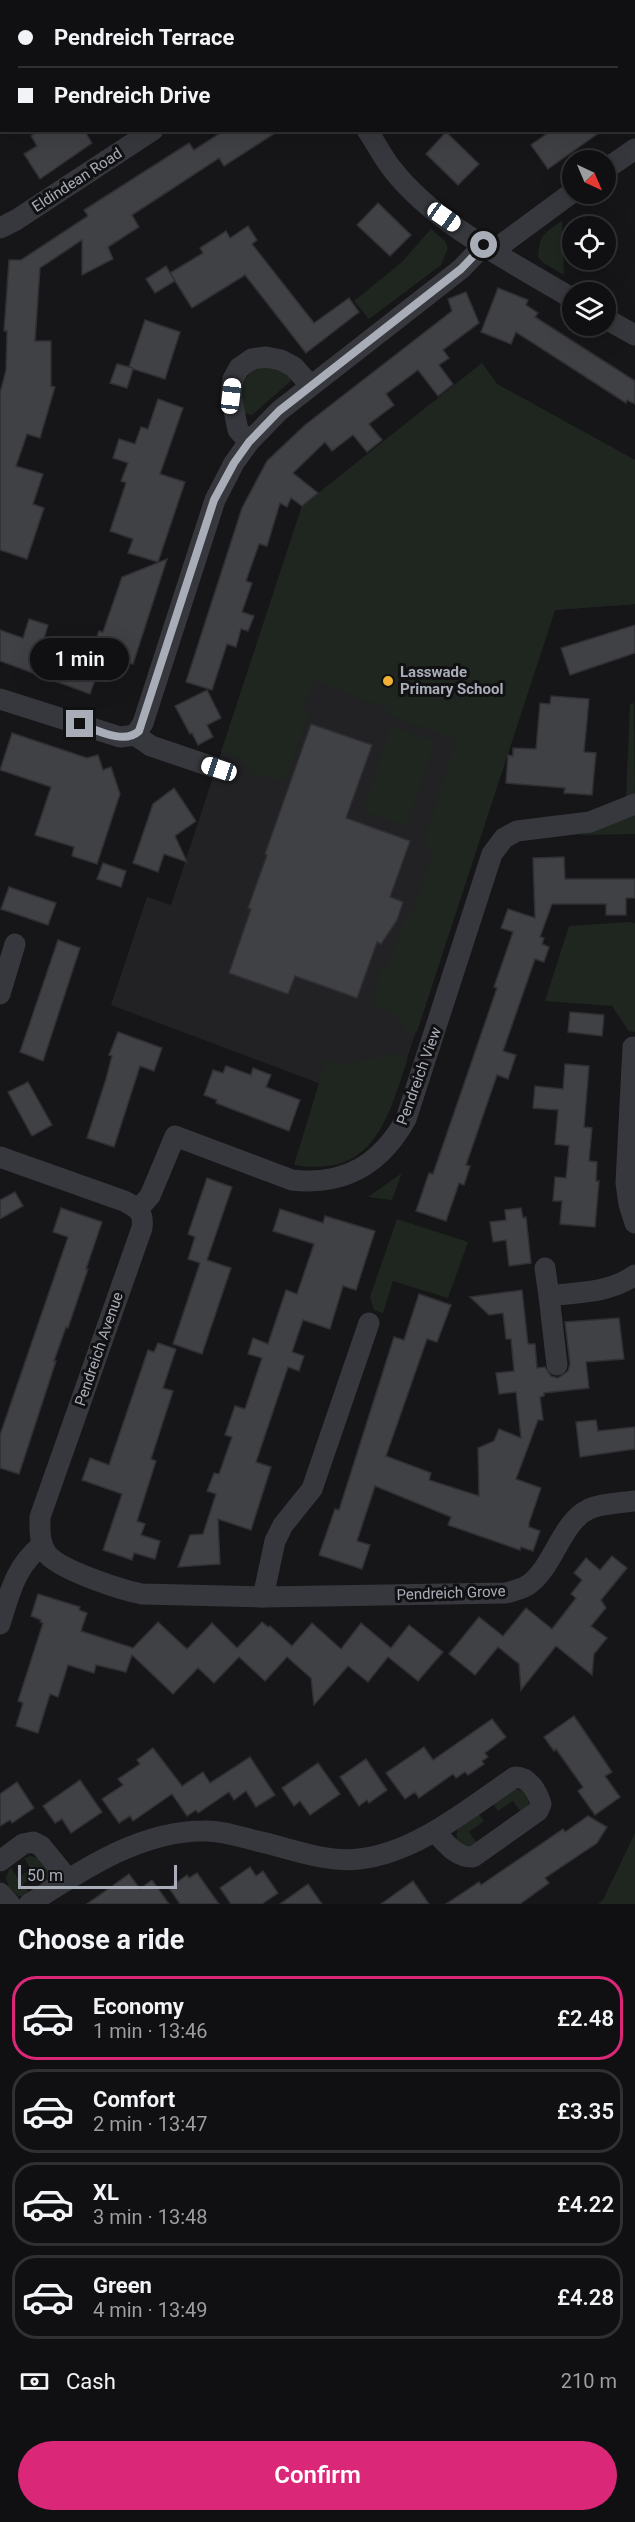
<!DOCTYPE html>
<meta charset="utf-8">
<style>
body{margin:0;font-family:Roboto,sans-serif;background:#19191b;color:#f1f3f6;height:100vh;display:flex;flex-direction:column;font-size:22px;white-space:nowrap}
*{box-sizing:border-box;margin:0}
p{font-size:20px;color:#9c9d9f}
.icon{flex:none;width:33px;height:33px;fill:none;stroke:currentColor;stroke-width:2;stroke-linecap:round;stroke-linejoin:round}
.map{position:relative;height:1904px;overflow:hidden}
.details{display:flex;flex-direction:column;background:#101012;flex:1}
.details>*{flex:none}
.banner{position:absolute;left:0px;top:0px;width:636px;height:132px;box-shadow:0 6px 24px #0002,0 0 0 2px #303032;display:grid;align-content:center;height:132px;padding:0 18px;background:#101012}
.needle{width:39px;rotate:136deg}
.fabs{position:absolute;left:562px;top:150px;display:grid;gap:12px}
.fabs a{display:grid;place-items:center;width:54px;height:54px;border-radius:50%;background:#101012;box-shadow:0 6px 24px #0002,0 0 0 2px #303032;font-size:30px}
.scale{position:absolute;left:18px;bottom:15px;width:159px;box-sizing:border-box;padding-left:6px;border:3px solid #a8adb8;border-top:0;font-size:16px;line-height:21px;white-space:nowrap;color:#a8adb8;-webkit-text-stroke:4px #111113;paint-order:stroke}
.end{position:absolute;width:27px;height:27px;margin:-14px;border:8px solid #a8adb8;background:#111;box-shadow:0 0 0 3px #111}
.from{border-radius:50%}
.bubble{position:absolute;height:42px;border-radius:21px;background:#101012;box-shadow:0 6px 24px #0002,0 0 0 2px #303032;font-size:20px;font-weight:600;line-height:42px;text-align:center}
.car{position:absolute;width:18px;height:36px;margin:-18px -9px;border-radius:8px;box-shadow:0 0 4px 2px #0007;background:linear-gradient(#fff 24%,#345 0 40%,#fff 0 76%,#345 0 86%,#fff 0)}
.banner b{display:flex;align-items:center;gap:21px;height:57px;font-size:22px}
.banner b+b{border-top:2px solid #303032}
.banner i{width:15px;height:15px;background:#f1f3f6}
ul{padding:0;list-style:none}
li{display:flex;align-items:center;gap:18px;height:84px;margin:0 12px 9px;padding:0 6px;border:3px solid #303032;border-radius:24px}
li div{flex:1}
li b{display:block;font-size:22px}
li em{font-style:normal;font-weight:600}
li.on{border-color:#db2777}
li>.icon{width:54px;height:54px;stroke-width:1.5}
h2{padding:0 18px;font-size:27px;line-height:72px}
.pay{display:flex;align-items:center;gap:15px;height:66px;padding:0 18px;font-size:22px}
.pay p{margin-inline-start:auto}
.action{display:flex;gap:12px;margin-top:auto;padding:12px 18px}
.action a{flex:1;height:69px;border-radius:36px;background:#db2777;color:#fff;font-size:24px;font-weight:600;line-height:69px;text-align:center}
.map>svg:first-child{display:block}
.built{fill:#222225}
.green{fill:#1e261f}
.building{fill:#404145;stroke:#303034;stroke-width:1.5}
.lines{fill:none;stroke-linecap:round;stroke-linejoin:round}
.minor{stroke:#37383d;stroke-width:21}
.route{stroke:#a8adb8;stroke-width:8}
.poi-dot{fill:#f2b134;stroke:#111113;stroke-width:2}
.labels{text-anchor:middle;stroke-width:6;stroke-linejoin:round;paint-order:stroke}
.street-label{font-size:15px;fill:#a8adb8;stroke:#111113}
.poi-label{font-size:15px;font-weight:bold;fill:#a8adb8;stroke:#111113;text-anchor:start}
</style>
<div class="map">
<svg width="635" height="1904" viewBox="0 0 635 1904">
<rect width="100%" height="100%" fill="#161618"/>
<polygon class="built" points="482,363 497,384 635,460 635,604 555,610 390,1110 111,1005 147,897 171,905 302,506"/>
<g class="green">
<path d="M562,221L564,275L545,264L538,257C540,234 544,233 562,221Z"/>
<polygon points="431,229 445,241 448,248 441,265 369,319 354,301 401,263"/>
<polygon points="482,363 497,384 635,460 635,604 555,610 417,1032 409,1034 392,1012 371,1004 381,969 387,970 404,920 413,911 432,855 424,842 456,739 387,715 389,709 316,681 312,684 303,709 309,714 288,774 279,781 252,772 240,759 221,752 302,506"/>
<path d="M265,364L290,375L291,381L252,415L246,414C229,397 246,370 265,364Z"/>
<polygon points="634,703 635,795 626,798 630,704"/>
<polygon points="391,726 435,741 406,826 363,811"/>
<polygon points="635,815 635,834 580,835"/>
<polygon points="628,922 635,923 635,1032 629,1031 612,1006 545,1001 569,926"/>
<path d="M400,1053L407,1061C387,1121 373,1178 294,1165L326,1060L342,1065Z"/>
<polygon points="402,1173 392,1200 368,1197"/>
<polygon points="397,1219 468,1242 448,1298 393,1281 383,1313 374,1310 370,1297"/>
<path d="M512,1788L524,1791C530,1801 531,1805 523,1815L513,1801L498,1811L492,1802Z"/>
<path d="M477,1812L484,1821L469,1832L479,1846L474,1849L459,1843C451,1827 466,1821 477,1812Z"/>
<polygon points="635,1833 635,1904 598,1904 603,1900"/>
<path d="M30,1856C45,1858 54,1872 45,1886L36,1874L23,1884L31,1896H19L9,1889L6,1878L10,1867L18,1878L31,1869L24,1858Z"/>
</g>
<g class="building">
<polygon points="40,130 84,130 92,143 40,179 24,154 37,146 31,136"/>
<polygon points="225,130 280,130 224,166 219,158 132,215 139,227 108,247 113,259 82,275 82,240 40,268 35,341 51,341 51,386 55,387 40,438 27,434 16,466 43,474 33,504 44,508 27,559 0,550 0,393 6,370 7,331 4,331 9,260 21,260 88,216 84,210 189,143 194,150"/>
<polygon points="552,130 603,130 548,169 531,145"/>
<polygon points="446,132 479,164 458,185 426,154"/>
<polygon points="378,203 411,235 390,256 357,225"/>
<polygon points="248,226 257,240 252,244 314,323 349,298 359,312 306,353 245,275 192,308 170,273 203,253 200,248 226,231 230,238"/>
<polygon points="166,266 175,281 155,293 146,279"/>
<polygon points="498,288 528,300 526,305 538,313 535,317 635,381 635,404 627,400 626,403 516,332 511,344 481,332"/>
<polygon points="466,292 479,323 443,350 449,358 439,365 453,384 438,396 418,370 386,394 394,405 369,424 382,440 367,452 353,435 332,451 325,442 293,473 318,493 302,506 291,498 287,507 280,503 267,546 259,544 246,581 252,583 242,612 254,616 248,631 241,629 236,647 227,644 212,690 186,682 242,508 267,461 305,425 452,311 448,299"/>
<polygon points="145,320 180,332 165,379 133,369 127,388 110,383 117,364 133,368 129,367"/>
<polygon points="158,399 183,408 160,474 185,482 158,562 128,553 133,539 110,531 126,483 121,481 128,463 113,458 119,439 135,444 141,427 148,429"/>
<polygon points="167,559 133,664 93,651 102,661 90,694 0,661 0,630 23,638 29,619 48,625 41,649 80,662 86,643 92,650 99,631 103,632 122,577"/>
<polygon points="635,625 635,653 570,675 561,648"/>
<polygon points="207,690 221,718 207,725 213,737 198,745 192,733 190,734 175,706"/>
<polygon points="551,696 589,699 584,752 596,753 592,795 564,793 565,788 506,783 508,755 513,756 513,748 536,749 540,703 550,704"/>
<polygon points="311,724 372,745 346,818 410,841 390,897 403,902 397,920 381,944 377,942 357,998 295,976 288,994 229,973 251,909 248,908 267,855 265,854"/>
<polygon points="12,733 87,758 98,755 103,770 111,767 120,794 97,864 72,856 74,847 35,835 51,787 0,770"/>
<polygon points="174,788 196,821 175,836 187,862 164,854 158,872 133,863 153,804"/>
<polygon points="564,857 565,879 635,879 635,898 626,898 626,915 606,915 606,904 552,904 540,937 544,938 542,944 549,947 544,962 535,959 503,1051 516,1055 508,1079 497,1075 466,1165 470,1166 464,1185 459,1183 446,1221 416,1211 429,1173 433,1174 497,988 494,987 513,932 501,928 508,909 535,918 533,858"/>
<polygon points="103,863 126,871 121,887 97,879"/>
<polygon points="9,887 56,903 48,925 1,909"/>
<polygon points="58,940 80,948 43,1061 20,1052"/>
<polygon points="570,1012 604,1015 602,1036 568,1032"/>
<polygon points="118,1032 162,1048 154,1071 140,1066 114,1147 87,1138 106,1079 112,1056 109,1055"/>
<polygon points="565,1064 589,1066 584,1127 592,1128 589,1161 597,1162 596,1181 599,1181 595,1227 560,1224 562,1201 553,1201 555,1177 566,1178 569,1146 555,1144 558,1110 533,1108 535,1086 563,1089"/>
<polygon points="226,1066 251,1075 253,1068 271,1075 266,1087 300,1100 289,1131 216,1103 217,1100 204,1095 213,1070 223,1073"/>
<polygon points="28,1082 52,1125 32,1136 8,1092"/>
<polygon points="207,1178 232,1187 207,1260 231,1268 202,1354 173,1344 200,1263 188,1259 195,1237 188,1234"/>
<polygon points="15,1192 23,1206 0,1219 0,1200"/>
<polygon points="61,1208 102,1222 86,1269 88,1269 68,1328 66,1327 54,1361 56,1361 19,1474 0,1468 0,1435 68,1237 53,1232"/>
<polygon points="521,1208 523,1218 526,1217 531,1263 509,1266 506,1240 493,1242 490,1222 506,1220 505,1210"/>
<polygon points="280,1209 323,1223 325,1216 375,1231 356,1290 343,1286 330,1329 303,1320 292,1352 304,1356 299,1371 288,1367 256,1462 271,1467 251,1530 218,1519 220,1564 178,1567 190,1535 203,1534 216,1494 207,1491 214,1473 219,1474 232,1437 225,1435 235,1406 245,1409 262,1358 248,1354 253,1338 268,1344 286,1290 297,1294 314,1244 273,1231"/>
<polygon points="522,1290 528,1344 535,1344 537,1368 545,1367 551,1376 558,1378 568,1371 570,1364 565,1322 619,1318 624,1359 586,1362 589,1388 544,1393 544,1396 540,1397 543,1420 538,1420 516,1479 541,1488 529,1523 529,1527 540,1531 533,1551 521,1547 520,1550 448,1525 451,1517 375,1486 357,1541 370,1545 362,1569 319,1555 335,1509 339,1510 394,1337 404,1340 419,1294 451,1305 437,1342 427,1339 386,1456 431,1473 429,1480 479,1496 478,1448 494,1441 499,1429 521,1438 516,1392 499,1394 496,1373 514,1371 511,1339 506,1339 503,1313 489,1315 470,1297"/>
<polygon points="158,1343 176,1349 163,1388 173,1391 151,1459 156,1461 137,1521 145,1524 141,1535 160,1541 155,1559 134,1553 132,1560 103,1550 122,1494 82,1480 90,1458 109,1465 148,1350 154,1352"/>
<polygon points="596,1420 598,1431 635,1427 635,1449 580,1457 576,1422"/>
<polygon points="612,1556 627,1568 601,1600 606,1608 591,1626 607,1638 594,1654 592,1675 556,1646 521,1690 519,1664 498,1647 475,1675 449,1654 479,1617 503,1636 526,1608 552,1629 576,1598 571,1594 582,1580 574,1573 586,1558 600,1570"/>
<polygon points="38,1594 80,1607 79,1610 87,1613 81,1631 133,1648 158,1622 187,1649 212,1623 237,1648 262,1622 268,1627 270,1626 292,1646 312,1623 341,1649 361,1623 391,1648 409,1625 443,1652 418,1681 388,1657 368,1682 348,1666 314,1705 311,1678 287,1657 265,1681 239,1657 214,1683 198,1668 173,1694 132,1655 126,1672 96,1665 94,1673 68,1665 58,1697 50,1694 38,1733 16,1726 23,1703 18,1701 43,1623 40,1622 41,1620 31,1616"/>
<polygon points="574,1716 612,1772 605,1776 620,1797 595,1815 578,1791 583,1787 556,1749 554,1751 544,1737"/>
<polygon points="492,1719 506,1737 485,1753 488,1757 482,1761 484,1764 468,1775 465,1772 456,1778 453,1774 419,1798 415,1792 405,1799 386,1773 424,1747 433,1760"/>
<polygon points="153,1748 182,1786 203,1772 210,1783 250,1757 275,1795 256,1807 246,1791 234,1800 229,1792 198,1813 196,1810 187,1816 172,1794 133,1821 130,1816 119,1823 102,1799 123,1785 118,1779 140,1764 137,1760"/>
<polygon points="366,1759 387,1790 369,1803 367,1800 359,1806 340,1777"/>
<polygon points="318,1763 340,1794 310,1815 300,1801 294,1806 282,1788"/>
<polygon points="80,1780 102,1812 71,1833 62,1819 55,1823 43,1806"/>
<polygon points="17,1782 34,1808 12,1823 10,1820 0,1826 0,1794"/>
<polygon points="588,1816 607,1827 597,1843 545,1878 549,1883 520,1904 446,1904 479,1882 481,1885 563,1829 565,1832"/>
<polygon points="250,1867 256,1876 263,1871 278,1893 262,1904 231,1904 220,1888"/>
<polygon points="197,1873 219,1904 180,1904 169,1888 187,1875 189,1878"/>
<polygon points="129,1874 140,1889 152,1880 169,1904 87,1904"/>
<polygon points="413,1881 429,1904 381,1904"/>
<polygon points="308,1884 322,1904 280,1904"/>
</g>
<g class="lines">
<g class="minor">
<polyline points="348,2 350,0"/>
<path d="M367,130C376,143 383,158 393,170C436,225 514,263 573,299"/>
<polyline points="606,169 635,149"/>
<polyline points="0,228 16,220 153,130"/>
<polyline points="497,252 505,242 573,192"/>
<polyline points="606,319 635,335"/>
<polyline points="249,442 238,430 231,396 233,379 239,368 252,359 266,357 281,360 294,367 310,385"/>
<polyline points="0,699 120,737 135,735 151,746 219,769"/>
<polyline points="135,735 143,723 215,500 234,463 249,442 279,411 461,269 484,245"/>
<polyline points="0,994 15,944"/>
<polyline points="633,1047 626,1183 629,1204 635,1223"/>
<path d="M0,1157L124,1201C138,1208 144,1212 142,1228L40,1517C40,1530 39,1543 47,1554C60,1570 121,1590 142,1594L263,1597L506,1593C513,1591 522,1589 528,1585C554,1567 561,1522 589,1509C603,1503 620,1503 635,1501"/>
<path d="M139,1208L150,1196L175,1136L292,1180C345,1186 381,1164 406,1119L492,854L504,838L517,831L590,822L635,804"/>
<path d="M545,1268L549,1296C579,1292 610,1293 635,1275"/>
<polyline points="549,1296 557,1365"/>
<polyline points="263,1597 275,1541 283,1525 312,1489 369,1323"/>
<path d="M0,1624C10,1592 15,1567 42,1545"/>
<polyline points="0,1861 23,1844 33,1842 41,1846 68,1879"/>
<polyline points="0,1893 10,1904"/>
<path d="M29,1904C81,1871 139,1831 203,1831C221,1830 240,1837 257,1841C290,1848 325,1863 359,1859C416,1853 469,1808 515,1777C529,1777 537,1791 541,1804L538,1811L473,1857C456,1858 446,1843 435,1832"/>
</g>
</g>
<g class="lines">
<path class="route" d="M80,724C97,730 124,745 139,731L214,500L234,463L249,442L279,411L461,269L484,245"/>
</g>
<circle class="poi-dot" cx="388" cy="681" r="6"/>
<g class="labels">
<g class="street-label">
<text transform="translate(77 180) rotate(-33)" y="5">Eldindean Road</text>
<text transform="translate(419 1076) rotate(-70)" y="5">Pendreich View</text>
<text transform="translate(99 1349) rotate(-71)" y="5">Pendreich Avenue</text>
<text transform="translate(451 1593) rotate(-2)" y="5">Pendreich Grove</text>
</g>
<g class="poi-label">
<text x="400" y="677">Lasswade<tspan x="400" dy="17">Primary School</tspan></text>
</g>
</g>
</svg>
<div class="fabs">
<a><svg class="needle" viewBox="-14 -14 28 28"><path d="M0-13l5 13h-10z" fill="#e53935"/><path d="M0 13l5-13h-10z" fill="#9c9d9f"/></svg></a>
<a><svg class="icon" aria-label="locate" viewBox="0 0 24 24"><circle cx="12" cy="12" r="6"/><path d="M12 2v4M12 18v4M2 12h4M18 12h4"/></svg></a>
<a><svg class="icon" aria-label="layers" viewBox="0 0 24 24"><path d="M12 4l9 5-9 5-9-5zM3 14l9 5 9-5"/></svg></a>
</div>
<div class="scale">50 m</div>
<i class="end from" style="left:484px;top:245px"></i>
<i class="end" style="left:80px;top:724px"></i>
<div class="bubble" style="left:30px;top:638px;width:99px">1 min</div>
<i class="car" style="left:444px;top:217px;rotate:125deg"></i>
<i class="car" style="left:231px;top:396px;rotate:7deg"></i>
<i class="car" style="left:219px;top:769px;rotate:288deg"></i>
<div class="banner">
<b><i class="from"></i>Pendreich Terrace</b>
<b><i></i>Pendreich Drive</b>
</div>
</div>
<section class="details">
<h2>Choose a ride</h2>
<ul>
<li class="on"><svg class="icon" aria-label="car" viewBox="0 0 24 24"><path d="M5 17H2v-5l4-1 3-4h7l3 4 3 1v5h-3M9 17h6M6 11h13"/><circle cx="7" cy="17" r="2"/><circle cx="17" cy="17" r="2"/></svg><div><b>Economy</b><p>1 min · 13:46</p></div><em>£2.48</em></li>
<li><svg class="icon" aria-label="car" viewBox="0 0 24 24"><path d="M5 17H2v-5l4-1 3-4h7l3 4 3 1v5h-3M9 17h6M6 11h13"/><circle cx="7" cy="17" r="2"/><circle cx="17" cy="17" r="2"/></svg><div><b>Comfort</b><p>2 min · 13:47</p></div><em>£3.35</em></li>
<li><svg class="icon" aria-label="car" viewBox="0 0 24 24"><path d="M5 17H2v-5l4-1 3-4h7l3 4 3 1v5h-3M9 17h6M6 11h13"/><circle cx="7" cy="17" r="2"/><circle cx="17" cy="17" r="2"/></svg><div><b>XL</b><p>3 min · 13:48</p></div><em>£4.22</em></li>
<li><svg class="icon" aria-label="car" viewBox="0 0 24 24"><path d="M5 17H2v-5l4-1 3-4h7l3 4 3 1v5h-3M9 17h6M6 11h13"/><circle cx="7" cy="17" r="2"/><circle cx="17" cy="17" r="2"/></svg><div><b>Green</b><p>4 min · 13:49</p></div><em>£4.28</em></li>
</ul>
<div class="pay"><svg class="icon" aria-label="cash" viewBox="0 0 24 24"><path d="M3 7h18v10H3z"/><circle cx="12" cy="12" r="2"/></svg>Cash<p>210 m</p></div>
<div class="action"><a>Confirm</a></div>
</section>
